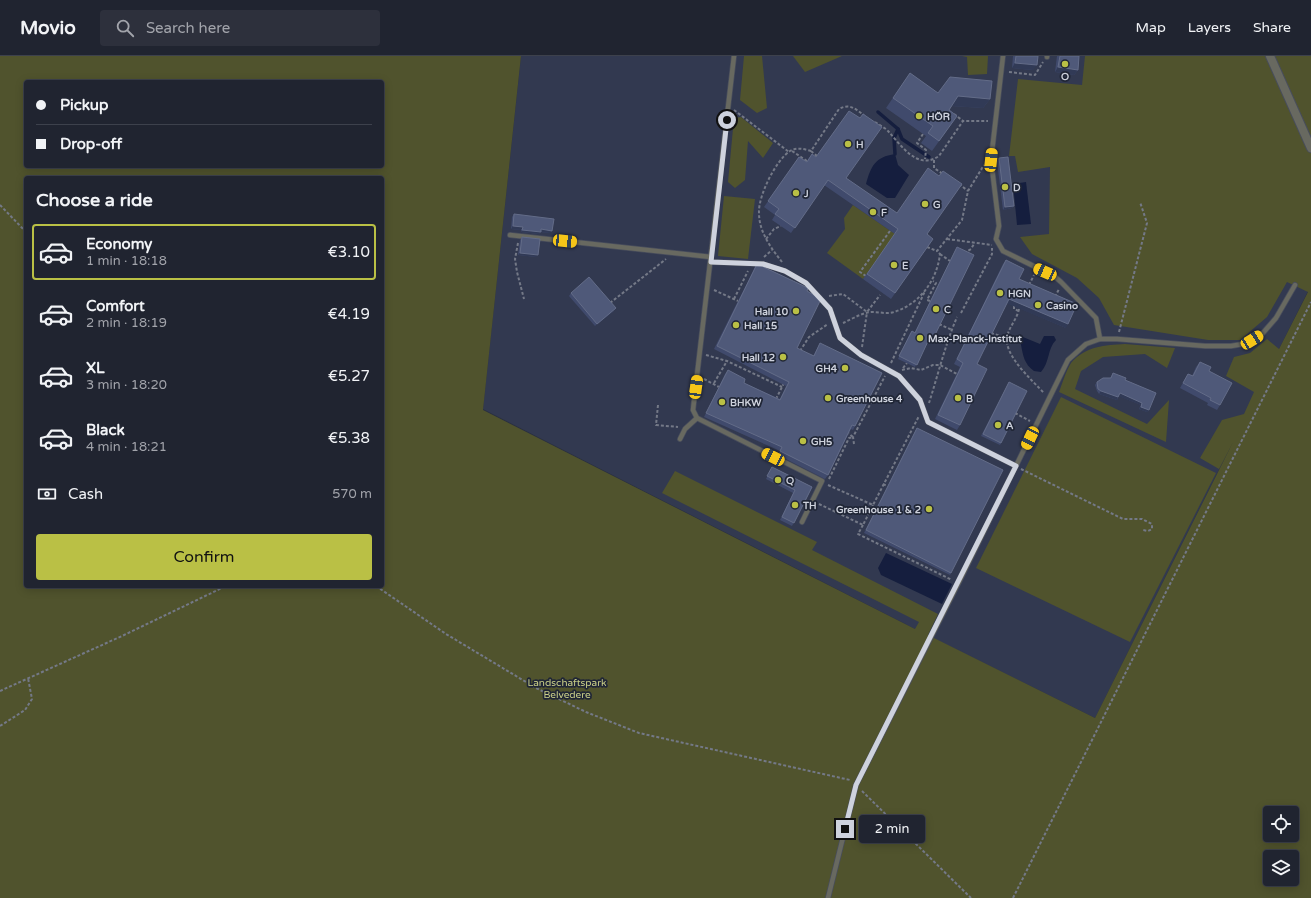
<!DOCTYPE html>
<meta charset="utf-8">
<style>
body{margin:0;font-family:"Varela Round",sans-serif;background:#2d303c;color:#f1f3f6;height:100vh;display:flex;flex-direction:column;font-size:15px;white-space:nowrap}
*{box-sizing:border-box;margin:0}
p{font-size:13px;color:#a2a4ab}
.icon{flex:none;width:22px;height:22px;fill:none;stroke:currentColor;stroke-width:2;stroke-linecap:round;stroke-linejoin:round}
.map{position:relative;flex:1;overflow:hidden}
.drawer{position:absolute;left:24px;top:120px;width:360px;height:412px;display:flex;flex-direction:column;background:#202430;border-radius:4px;box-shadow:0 2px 10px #0003,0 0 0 1px #3d414c}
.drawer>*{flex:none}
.guide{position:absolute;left:24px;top:24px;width:360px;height:88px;border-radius:4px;box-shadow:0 2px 10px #0003,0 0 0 1px #3d414c;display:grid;align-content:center;height:88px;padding:0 12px;background:#202430}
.tools{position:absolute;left:1263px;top:750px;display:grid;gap:8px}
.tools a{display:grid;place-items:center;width:36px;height:36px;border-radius:4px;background:#202430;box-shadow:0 2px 10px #0003,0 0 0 1px #3d414c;font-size:20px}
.end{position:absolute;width:18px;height:18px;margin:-9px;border:5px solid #ced2dd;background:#111;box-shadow:0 0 0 2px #111}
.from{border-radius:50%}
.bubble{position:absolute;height:28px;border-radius:4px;background:#202430;box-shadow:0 2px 10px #0003,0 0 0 1px #3d414c;font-size:13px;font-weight:600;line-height:28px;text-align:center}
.car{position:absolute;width:12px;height:24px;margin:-12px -6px;border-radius:5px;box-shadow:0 0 3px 1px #0007;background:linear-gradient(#f5c518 24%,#345 0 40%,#f5c518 0 76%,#345 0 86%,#f5c518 0)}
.guide b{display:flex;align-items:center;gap:14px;height:38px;font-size:15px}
.guide b+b{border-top:1px solid #3d414c}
.guide i{width:10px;height:10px;background:#f1f3f6}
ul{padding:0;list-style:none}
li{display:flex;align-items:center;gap:12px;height:56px;margin:0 8px 6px;padding:0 4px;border:2px solid transparent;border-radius:4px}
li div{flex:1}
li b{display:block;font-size:15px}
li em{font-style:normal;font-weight:600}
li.on{border-color:#bac045}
li>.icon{width:36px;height:36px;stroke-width:1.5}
h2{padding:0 12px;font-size:18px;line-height:48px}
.pay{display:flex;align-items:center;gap:10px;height:44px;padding:0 12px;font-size:15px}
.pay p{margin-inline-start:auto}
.button{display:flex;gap:8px;margin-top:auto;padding:8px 12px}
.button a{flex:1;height:46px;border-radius:4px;background:#bac045;color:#111;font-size:16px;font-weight:600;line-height:46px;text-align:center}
header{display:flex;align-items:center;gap:24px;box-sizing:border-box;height:56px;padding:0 20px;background:#202430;border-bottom:1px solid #3d414c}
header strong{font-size:19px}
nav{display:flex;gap:22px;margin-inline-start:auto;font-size:14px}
.search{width:280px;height:36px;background:#2d303c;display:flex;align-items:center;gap:10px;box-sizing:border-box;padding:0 14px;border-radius:4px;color:#a2a4ab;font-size:15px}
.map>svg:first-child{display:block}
.built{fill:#323950}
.green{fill:#50532d;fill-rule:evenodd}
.water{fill:#151e3e}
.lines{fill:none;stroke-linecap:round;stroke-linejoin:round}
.stream{stroke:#151e3e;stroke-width:3.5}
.lane-casing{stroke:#484d5c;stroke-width:6}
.street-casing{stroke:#484d5c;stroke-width:10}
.path{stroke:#747987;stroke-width:2;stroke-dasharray:3 2;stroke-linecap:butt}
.lane{stroke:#686960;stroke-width:4.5}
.street{stroke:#686960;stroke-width:8}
.wall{fill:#404a6c}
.shaded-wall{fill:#313a56}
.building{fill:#4f5979;stroke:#636c88}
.route{stroke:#ced2dd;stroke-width:5}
.poi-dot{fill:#bac045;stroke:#202636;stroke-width:1.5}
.labels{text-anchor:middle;stroke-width:3.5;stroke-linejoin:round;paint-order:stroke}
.poi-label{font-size:10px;font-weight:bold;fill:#ced2dd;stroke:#202636;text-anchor:start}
.park-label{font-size:10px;fill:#cacf87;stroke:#202636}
</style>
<header>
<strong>Movio</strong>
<div class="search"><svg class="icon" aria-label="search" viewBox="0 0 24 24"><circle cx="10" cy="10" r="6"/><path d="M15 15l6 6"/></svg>Search here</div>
<nav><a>Map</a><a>Layers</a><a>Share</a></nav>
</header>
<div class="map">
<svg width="1311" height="842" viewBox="0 0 1311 842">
<rect width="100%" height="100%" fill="#2a3040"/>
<polygon class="built" points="521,0 1255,0 1281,222 1308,235 1095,662 915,573 483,353"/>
<g class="green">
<path d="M0,0H521L483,354L915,573L919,566L662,437L675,415L817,486L812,494L938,558L928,579L1095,662L1233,386L1219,413L1200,402L1222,364L1244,358L1254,336L1226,320L1234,301L1250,297L1267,283L1279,293L1308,236L1287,226L1267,261L1240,284H1208L1114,269L1099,242L1077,222L1032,198L1020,181L1049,178L1050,111L1018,116L1015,100H1009L1018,23L1082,29L1085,0H1311V842H0ZM26,26H382V110H26ZM26,122H382V530H26ZM1270,757H1292V779H1270ZM1270,801H1292V823H1270Z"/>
<polygon points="744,0 762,0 767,52 757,57 740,44"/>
<polygon points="793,0 842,0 805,16"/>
<polygon points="962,0 988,0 987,18 968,19 967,1"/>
<polygon points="741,61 773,87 763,102 748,85 745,124 735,132 728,126 734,62"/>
<polygon points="724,140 755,143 748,203 718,200"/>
<polygon points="853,149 895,178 863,223 827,197 845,173 844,162"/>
<path d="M1125,288L1175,292L1167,312L1145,298L1103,301L1081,315L1075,333L1147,368L1169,344L1166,386L1059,336C1062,328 1066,315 1071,307C1086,290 1105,289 1125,288Z"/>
<polygon points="1061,341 1216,417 1130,586 976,512"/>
</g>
<g class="water">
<path d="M895,98L898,109L909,119L895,142H887L866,128C871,110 875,101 895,98Z"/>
<polygon points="1026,126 1031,168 1017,169 1013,128"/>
<path d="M1018,279L1040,288L1044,280H1054L1056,284C1047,293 1050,306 1041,316L1034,315C1024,308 1023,299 1021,289C1020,285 1018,283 1018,279Z"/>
<polygon points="886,497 952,528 942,548 881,519 878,512"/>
</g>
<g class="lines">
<g class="stream">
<polyline points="878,56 898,73 894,82 895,98"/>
<polyline points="898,73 902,83 929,101"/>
</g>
<g class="lane-casing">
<g id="lane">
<polyline points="734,0 693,354 697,362 822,425 802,466"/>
<polyline points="1003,0 991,104 999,170 996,183 1003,195 1054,220 1061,226 1096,262 1100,283"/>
<polyline points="1047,1 1047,0"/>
<polyline points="510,179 711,201"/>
<polyline points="711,206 763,208 785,215 806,227 830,253 840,282 861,299 899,320 920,344 928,366 1016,410"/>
<polyline points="680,383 685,373 697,362"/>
<polyline points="828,842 856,729 958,528 1068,304 1086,288 1100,283 1117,283 1205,290 1231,290 1243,288 1262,278 1276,262 1295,229"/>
</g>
</g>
<g class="street-casing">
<polyline id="street" points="1270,0 1311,92"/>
</g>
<g class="path">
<polyline points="1009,16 1035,19 1043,6"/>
<polyline points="734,54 789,96"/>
<polyline points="954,58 963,65"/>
<path d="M875,66C879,69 884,71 888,75C901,89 917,115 939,100L963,65H988"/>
<polyline points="923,78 917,87 926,94 925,103"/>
<polyline points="792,95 807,105"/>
<polyline points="811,95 817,100"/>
<polyline points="934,104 934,112 943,118"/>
<polyline points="959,128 968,135"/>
<polyline points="0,149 26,176"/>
<polyline points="766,183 774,173 781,170"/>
<polyline points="947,183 992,189"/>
<polyline points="518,187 515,203 517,216 524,243"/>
<polyline points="927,191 937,195"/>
<polyline points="964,197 971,193 974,188"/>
<polyline points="940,198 950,205"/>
<polyline points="764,201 772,194"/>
<path d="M782,206C771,192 759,176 759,157C758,140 776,104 790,95C797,91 804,93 811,95L839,53C850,47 855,53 864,59"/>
<polyline points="866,220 860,216 890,175"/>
<polyline points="1029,229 1034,219"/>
<polyline points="714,234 738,245"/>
<polyline points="829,240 843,238 867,256 880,239"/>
<polyline points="1055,241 1059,233"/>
<polyline points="734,243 748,215"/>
<polyline points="930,245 927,244 936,227 933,225"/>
<polyline points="610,247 666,203"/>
<polyline points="1014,250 1014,253 1019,255"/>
<path d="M1019,253C1017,263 1009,271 1007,281C1004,300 1033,325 1044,337"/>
<polyline points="961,257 992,198 992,192"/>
<path d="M843,267C850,264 858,259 866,257C874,254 885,259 894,256C920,248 937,224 940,198L937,195L962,164L968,135L984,109"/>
<polyline points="939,268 952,274"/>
<polyline points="1119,276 1147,167 1140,146"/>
<polyline points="991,277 1007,282"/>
<polyline points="862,291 867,256"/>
<polyline points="800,295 809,281 828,268"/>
<polyline points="706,299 727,305 782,331"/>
<polyline points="891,307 925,235"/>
<polyline points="903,312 907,307"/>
<polyline points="902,314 911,312 921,314 933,309 940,309 957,318"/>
<polyline points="704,323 719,331"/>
<polyline points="714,327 727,305"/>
<polyline points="776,343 784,327"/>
<path d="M929,347C938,319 945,289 957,261"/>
<polyline points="658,349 656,369 678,371"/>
<polyline points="1015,357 1030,365"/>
<polyline points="854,388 853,381 885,320"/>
<polyline points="1021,413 1123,463 1142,463 1152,468 1152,473 1148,475 1143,474"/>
<polyline points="829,423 849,382 853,381 847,376"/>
<polyline points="883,428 887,430"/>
<polyline points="828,429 873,449 919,360"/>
<polyline points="819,448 863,469 873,449"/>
<polyline points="863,469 858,478 952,524"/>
<polyline points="376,530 446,578 536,632 586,656 639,677 850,724"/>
<polyline points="0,635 122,580 226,530"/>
<polyline points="0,670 25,654 32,643 28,622"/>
<polyline points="862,735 971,842"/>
<polyline points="1013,842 1311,246"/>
</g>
<use href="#lane" class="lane"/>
<use href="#street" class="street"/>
</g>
<g class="wall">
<polygon points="1013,0 1038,0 1033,14 1012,12"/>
<polygon points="1057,0 1079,0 1078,14 1074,19 1055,16"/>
<polygon points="910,17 938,37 990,43 983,52 951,50 949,54 957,60 932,95 921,87 926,80 886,52"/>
<polygon points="812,98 933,183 891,243 863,223 895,178 824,129 791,177 772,164 775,159 764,151 799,101 806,106"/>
<polygon points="999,102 1014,150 1012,152 1003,154 997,105"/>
<polygon points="514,158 550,177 540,176 539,178 521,176 521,174 511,173 512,161"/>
<polygon points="522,181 536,201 518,199 520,184"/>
<polygon points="957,191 932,285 930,287 928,286 915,311 898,303 910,277 912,275 915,276"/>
<polygon points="1006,204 1019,223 1066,272 1007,247 977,308 960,369 957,374 935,363 960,311 954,308 1003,208"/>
<polygon points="757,208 807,235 797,292 813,300 820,287 855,370 853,374 851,373 828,419 825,423 778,399 780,395 704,361 725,318 728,314 744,327 780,343 786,330 714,293 755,211"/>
<polygon points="571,237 614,255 595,270 569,240"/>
<polygon points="1200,306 1209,315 1220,349 1217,354 1207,349 1208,347 1180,332 1185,323 1188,318 1192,320 1196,311"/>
<polygon points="1113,317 1125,324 1156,337 1147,356 1139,353 1141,349 1119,340 1117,344 1099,338 1097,335 1095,329 1097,326 1110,322"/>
<polygon points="1009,326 1001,387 1000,389 981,380"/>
<polygon points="917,372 951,517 950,519 864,477"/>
<polygon points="772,411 812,431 792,470 780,464 793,437 766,423"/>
</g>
<g class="shaded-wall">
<polygon points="1015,7 1037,9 1033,14 1012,12"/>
<polygon points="1058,11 1078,14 1074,19 1055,16"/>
<polygon points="958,40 990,43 983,52 951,50"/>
<polygon points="1014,150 1012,152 1003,154 1005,151"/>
<polygon points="513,170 523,171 521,174 511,173"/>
<polygon points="541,173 552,175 550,177 540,176 539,178 521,176 522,174"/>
<polygon points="520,197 538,199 536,201 518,199"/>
<polygon points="1009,243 1068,268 1066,272 1006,247"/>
<polygon points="616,252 614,255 595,270 597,268"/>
<polygon points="1101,335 1118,341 1117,344 1099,338"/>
<polygon points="1120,337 1142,347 1141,349 1118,340"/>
<polygon points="1141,351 1149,354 1147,356 1139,353"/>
</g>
<g class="building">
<polygon points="1016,0 1038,0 1037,9 1015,7"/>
<polygon points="1060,0 1079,0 1078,14 1058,11"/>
<polygon points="910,17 938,37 950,21 992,25 990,43 958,40 949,54 957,60 939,85 928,77 933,70 893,42"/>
<polygon points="849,55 860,62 863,58 882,71 846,122 897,157 928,112 939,120 943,115 962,128 927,178 933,183 895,237 867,218 898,173 828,124 795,172 775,158 779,153 768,145 799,101 807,106 812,98 816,101"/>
<polygon points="1008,101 1014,150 1005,151 999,102"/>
<polygon points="514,158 554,163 552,175 541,173 541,176 522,174 523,171 513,170"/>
<polygon points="522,181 540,183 538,199 520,197"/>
<polygon points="957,191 974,199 932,285 929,283 917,309 899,300 912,275 915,277"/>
<polygon points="1006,204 1024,213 1019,223 1077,248 1068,268 1009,243 977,308 987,313 960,369 938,359 963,307 957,303"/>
<polygon points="757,208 808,232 807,235 821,243 797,292 814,300 820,287 882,317 855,370 852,369 828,419 780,395 782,391 706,357 728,314 745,323 744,327 780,344 789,326 717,290"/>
<polygon points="589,221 616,252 597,268 571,237"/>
<polygon points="1200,306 1211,311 1209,315 1232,327 1220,349 1210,344 1211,342 1183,327 1188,318 1193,320"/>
<polygon points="1113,317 1126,322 1125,324 1156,337 1149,354 1141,351 1142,347 1120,337 1118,341 1101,335 1098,333 1097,326 1103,322 1111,322"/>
<polygon points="1009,326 1027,335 1001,387 983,378"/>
<polygon points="917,372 1003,414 951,517 866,474"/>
<polygon points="772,411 812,431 794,467 782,461 795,434 767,420"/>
</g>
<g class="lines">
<polyline class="route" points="727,64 711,206 763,208 785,215 806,227 830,253 840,282 861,299 899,320 920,344 928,366 1016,410 856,729 845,773"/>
</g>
<g class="poi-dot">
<circle cx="1065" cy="8" r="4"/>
<circle cx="919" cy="60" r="4"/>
<circle cx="848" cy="88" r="4"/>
<circle cx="1005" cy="131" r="4"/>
<circle cx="796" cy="137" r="4"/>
<circle cx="925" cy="148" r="4"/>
<circle cx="873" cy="156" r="4"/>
<circle cx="894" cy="209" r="4"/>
<circle cx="1000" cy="237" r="4"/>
<circle cx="1038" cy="249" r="4"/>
<circle cx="936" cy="253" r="4"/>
<circle cx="796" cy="255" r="4"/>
<circle cx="736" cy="269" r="4"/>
<circle cx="920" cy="282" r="4"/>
<circle cx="783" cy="301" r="4"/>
<circle cx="845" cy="312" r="4"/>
<circle cx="828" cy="342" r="4"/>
<circle cx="958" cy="342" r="4"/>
<circle cx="722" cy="346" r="4"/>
<circle cx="998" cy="369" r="4"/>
<circle cx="803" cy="385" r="4"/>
<circle cx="778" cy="424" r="4"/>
<circle cx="795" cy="449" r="4"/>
<circle cx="929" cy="453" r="4"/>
</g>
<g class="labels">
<g class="poi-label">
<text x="1065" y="24" text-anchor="middle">O</text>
<text x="927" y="64">HÖR</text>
<text x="856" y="92">H</text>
<text x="1013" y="135">D</text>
<text x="804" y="141">J</text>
<text x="933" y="152">G</text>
<text x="881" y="160">F</text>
<text x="902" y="213">E</text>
<text x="1008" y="241">HGN</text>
<text x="1046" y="253">Casino</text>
<text x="944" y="257">C</text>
<text x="788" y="259" text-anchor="end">Hall 10</text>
<text x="744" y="273">Hall 15</text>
<text x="928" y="286">Max-Planck-Institut</text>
<text x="775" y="305" text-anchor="end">Hall 12</text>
<text x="837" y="316" text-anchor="end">GH4</text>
<text x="836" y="346">Greenhouse 4</text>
<text x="966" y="346">B</text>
<text x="730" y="350">BHKW</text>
<text x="1006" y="373">A</text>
<text x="811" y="389">GH5</text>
<text x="786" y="428">Q</text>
<text x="803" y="453">TH</text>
<text x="921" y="457" text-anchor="end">Greenhouse 1 &amp; 2</text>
</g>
<g class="park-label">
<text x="567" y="630">Landschaftspark<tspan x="567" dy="12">Belvedere</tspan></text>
</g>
</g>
</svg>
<div class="tools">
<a><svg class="icon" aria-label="locate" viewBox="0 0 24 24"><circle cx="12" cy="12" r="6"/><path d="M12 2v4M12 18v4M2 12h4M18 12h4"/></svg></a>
<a><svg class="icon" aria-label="layers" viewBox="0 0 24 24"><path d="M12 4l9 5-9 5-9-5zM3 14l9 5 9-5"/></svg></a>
</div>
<i class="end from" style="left:727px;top:64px"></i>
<i class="end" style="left:845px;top:773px"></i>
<div class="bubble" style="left:859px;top:759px;width:66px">2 min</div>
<i class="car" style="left:991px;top:104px;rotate:6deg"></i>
<i class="car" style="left:565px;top:185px;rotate:96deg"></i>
<i class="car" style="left:1045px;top:216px;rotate:294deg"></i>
<i class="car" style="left:1252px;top:284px;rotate:58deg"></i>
<i class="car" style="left:696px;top:331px;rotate:8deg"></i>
<i class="car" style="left:1030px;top:382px;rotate:206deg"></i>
<i class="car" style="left:773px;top:401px;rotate:297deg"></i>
<div class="guide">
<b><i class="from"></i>Pickup</b>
<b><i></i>Drop-off</b>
</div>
<section class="drawer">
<h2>Choose a ride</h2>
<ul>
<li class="on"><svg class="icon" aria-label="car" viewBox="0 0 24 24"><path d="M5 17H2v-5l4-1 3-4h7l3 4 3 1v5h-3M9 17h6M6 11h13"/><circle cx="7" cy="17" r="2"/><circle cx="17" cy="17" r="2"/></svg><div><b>Economy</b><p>1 min · 18:18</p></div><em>€3.10</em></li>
<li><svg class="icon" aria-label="car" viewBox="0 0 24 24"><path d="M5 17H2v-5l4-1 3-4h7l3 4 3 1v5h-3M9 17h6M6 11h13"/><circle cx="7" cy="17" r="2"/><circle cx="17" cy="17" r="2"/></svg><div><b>Comfort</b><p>2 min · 18:19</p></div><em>€4.19</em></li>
<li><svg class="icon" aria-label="car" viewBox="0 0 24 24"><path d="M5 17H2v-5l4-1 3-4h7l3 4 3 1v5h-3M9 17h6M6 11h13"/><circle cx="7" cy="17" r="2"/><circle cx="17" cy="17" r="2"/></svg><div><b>XL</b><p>3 min · 18:20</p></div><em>€5.27</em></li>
<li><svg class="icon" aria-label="car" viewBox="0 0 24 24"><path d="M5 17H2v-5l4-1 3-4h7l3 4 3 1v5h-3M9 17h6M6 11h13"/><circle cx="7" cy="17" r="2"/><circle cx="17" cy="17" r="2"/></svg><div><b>Black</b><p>4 min · 18:21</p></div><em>€5.38</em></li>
</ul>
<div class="pay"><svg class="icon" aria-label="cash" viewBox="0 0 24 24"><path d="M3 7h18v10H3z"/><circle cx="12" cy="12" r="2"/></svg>Cash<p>570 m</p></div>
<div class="button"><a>Confirm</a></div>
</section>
</div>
